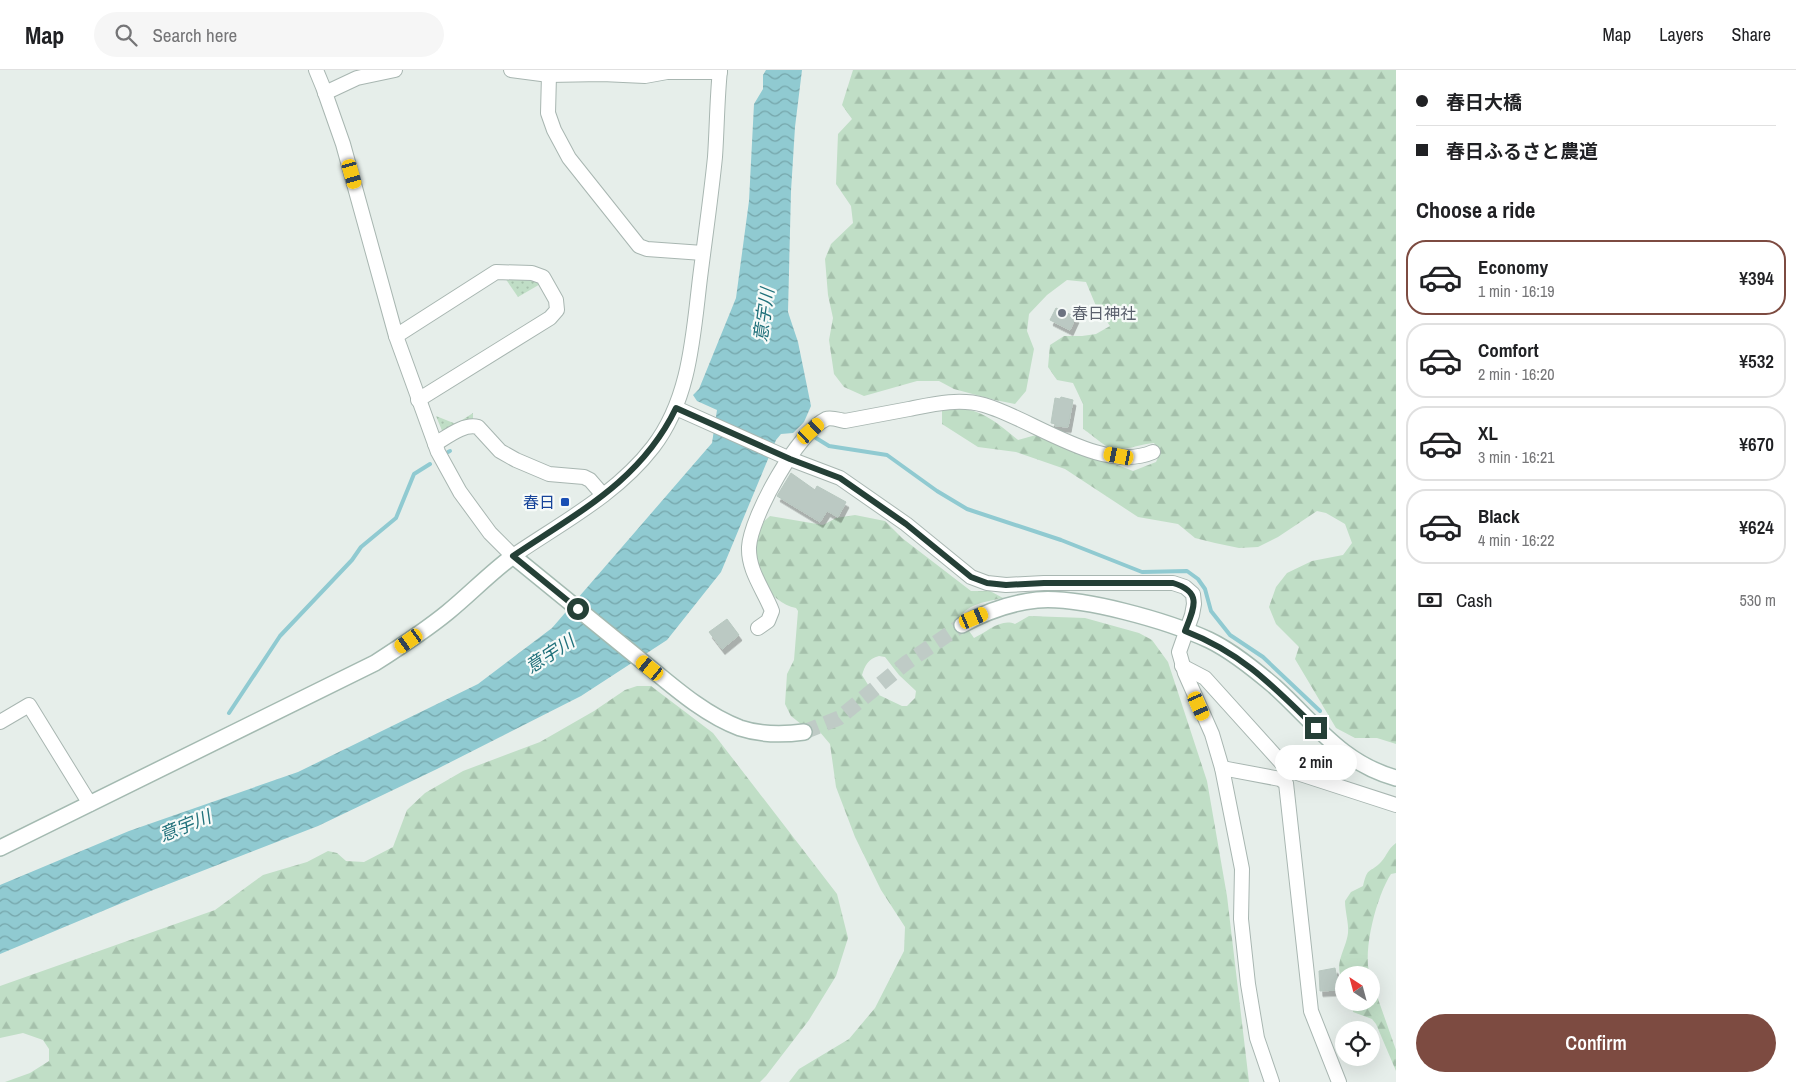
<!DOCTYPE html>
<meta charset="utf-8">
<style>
body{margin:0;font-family:"Archivo Narrow","Noto Sans JP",sans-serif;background:#f6f6f6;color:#202124;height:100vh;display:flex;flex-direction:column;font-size:19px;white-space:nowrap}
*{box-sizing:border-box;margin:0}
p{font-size:16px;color:#757577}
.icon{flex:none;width:28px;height:28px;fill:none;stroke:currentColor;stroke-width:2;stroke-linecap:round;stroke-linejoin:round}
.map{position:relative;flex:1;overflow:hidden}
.sheet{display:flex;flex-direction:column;background:#fff;width:400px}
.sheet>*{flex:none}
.banner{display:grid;align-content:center;height:110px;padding:0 20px;background:#fff}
.needle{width:32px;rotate:324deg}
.fabs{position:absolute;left:1335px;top:896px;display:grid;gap:10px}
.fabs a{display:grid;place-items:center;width:45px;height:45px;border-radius:50%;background:#fff;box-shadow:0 5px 20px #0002;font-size:25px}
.end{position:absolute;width:22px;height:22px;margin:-11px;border:6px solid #254037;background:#fff;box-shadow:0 0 0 2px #fff}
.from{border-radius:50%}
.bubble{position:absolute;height:35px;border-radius:18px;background:#fff;box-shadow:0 5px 20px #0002;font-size:16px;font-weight:600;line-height:35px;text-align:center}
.car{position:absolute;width:15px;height:30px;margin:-15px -8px;border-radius:6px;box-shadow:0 0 4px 1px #0007;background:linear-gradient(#f5c518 24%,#345 0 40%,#f5c518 0 76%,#345 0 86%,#f5c518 0)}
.banner b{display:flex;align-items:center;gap:18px;height:48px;font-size:19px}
.banner b+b{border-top:1px solid #e0e0e0}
.banner i{width:12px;height:12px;background:#202124}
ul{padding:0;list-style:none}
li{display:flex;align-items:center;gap:15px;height:75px;margin:0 10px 8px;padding:0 10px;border:2px solid #e0e0e0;border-radius:20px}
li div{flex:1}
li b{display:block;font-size:19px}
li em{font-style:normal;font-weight:600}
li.on{border-color:#7d4b41}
li>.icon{width:45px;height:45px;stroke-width:1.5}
h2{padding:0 20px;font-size:22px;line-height:60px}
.pay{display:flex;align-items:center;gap:12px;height:55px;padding:0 20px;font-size:19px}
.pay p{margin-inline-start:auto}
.cta{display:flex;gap:10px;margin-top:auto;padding:10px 20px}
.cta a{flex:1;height:58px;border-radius:30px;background:#7d4b41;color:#fff;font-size:20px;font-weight:600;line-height:58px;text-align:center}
header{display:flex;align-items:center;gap:30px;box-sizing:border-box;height:70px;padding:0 25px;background:#fff;border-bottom:1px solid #e0e0e0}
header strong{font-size:24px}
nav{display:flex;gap:28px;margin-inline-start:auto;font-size:18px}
.search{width:350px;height:45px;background:#f6f6f6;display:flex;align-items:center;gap:12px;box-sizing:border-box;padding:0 18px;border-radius:28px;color:#757577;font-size:19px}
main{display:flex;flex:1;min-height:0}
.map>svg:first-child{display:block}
.green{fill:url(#green-dots)}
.forest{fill:url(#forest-firs);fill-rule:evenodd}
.water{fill:url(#water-waves)}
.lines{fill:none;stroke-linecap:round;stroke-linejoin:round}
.stream{stroke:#90cad1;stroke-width:4}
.building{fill:#bbc9c3;stroke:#b8c8c0;filter:url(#shadow)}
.secondary-tunnel{stroke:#bfcbc6;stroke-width:15;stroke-dasharray:15 8;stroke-linecap:butt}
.street-casing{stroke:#a8b6b1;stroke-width:16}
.secondary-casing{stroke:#a4bab1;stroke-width:18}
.street{stroke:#fff;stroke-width:14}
.secondary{stroke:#fff;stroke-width:15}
.route{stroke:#254037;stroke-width:6}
.worship-dot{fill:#6b7280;stroke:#f6faf8;stroke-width:2}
.transit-dot{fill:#1a4fb4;stroke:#f6faf8;stroke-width:2}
.labels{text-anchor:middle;stroke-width:4.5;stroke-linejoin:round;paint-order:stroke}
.worship-label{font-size:16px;fill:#5b616d;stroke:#f6faf8;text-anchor:start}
.transit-label{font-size:16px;fill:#164399;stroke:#f6faf8;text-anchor:end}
.water-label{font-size:18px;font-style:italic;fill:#20717b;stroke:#f6faf8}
</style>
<header>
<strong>Map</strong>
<div class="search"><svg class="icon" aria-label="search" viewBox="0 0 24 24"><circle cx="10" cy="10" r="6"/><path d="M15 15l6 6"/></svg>Search here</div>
<nav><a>Map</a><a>Layers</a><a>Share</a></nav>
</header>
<main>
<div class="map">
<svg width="1396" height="1012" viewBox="0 0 1396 1012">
<defs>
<pattern id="green-dots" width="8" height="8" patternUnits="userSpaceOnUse" patternTransform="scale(1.25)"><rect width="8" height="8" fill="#c0dec6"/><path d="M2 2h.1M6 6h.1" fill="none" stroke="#a5c0ab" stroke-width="1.8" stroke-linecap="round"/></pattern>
<pattern id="forest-firs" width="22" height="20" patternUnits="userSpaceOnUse" patternTransform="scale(1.25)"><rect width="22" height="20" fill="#c0dec6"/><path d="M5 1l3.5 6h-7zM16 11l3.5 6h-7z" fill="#a5c0ab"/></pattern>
<pattern id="water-waves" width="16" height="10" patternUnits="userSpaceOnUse" patternTransform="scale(1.25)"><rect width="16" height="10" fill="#90cad1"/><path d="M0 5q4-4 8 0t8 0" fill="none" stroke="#75a5aa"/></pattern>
<filter id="shadow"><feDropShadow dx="3" dy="5.5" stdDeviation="0" flood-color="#0004"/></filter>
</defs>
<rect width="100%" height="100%" fill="#e6eeea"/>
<g class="green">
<polygon points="505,208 536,208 542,213 518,227"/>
<polygon points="473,343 473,350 443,363 436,346 456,354"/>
</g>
<g class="forest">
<path d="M853,0H1396V674L1377,668H1355L1336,658L1295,589L1299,577L1276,554L1269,537L1276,517L1287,503L1312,491L1343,485L1352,473L1345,454L1326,443L1317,441L1278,467L1258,477L1239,478L1215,473L1195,468L1178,454L1138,447L1065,399L1016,382L978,377L942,354V341C972,331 997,352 1018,370L1036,365L1090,388L1115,394L1133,401L1156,392L1160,383L1154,373C1140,374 1123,382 1110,378C1104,376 1090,363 1083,359V334L1073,313L1057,310L1048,297L1050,275L1064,266H1082L1096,264L1110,256L1096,236L1086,212L1067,210L1047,225L1029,244L1027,261L1034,279L1026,321L1015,334L995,330L954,319L939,311H917L864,326L844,317L834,304L829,270L833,248L828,225L825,189L831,174L853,153L851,136L836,114L838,64L852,49L842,35Z"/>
<path d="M855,445L885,451L902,468L971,521H990L1003,528C989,531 966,534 960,548L974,568C987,562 1001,548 1015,554L1029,546L1085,548L1139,563L1152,570L1168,592L1207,711L1227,826L1249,1012H789L799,999L849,969L875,938L904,881L905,857L881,820L855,767L836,717L830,674L819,661L801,654L791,646L785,634L787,604L794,590L798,541L796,538C777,535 759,513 755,495C752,484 755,470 755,459L770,446L823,455L836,448ZM879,586L885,587L899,605L916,621L915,628L907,636H902L879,625L870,618L862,605C865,595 868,589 879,586Z"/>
<polygon points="637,616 651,616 713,663 837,824 848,868 836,906 809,950 766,1006 760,1012 5,1012 30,1003 49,991 49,979 43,970 23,963 0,968 0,916 215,840 263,805 307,792 328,781 337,783 346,791 364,792 393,777 407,740 425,723 463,701 540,672 594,641 625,620"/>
<path d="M1396,773V803L1391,804C1377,825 1362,881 1370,905H1344V912C1332,895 1346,880 1348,863C1349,854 1345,841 1345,831L1351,822L1363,816C1368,795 1370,804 1381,792C1388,784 1387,780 1396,773Z"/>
<polygon points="1371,909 1396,980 1396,1001 1376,954 1372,949 1353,942 1352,933 1371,932"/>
</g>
<polygon class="water" points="766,0 802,0 795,57 791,121 788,242 798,272 811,336 804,352 793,363 781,364 776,370 721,502 667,570 581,626 437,699 318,756 148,822 0,884 0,815 129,761 298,702 478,614 552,558 712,373 717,340 697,331 693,325 699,319 736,228 749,131 754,34 763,19 763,5"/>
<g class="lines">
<g class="stream">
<polyline points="816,368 829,376 887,385 937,421 967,439 1061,470 1142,502 1187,501 1198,509 1205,519 1211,541 1230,565 1263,587 1320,641"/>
<polyline points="448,382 450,381"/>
<polyline points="229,643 280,566 352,490 361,477 396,448 414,404 430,394"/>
</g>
</g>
<g class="building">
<polygon points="1056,238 1076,247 1070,260 1050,250"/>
<polygon points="1061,327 1073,330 1068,357 1055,356 1056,354 1051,353 1055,328 1060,329"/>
<polygon points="791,403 815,420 817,416 846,432 838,447 827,441 820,452 777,426"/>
<polygon points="727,549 739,565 722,579 709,562"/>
<polygon points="1335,898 1339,920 1320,921 1319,901"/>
</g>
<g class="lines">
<polyline class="secondary-tunnel" points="804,662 839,648 906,593 962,555"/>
<g class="street-casing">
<g id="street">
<path d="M316,0L323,17L343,74L396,266L438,382L460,422L490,463L513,486C561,453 616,425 653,377C690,329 693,266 700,208C705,168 711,127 715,87C717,58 717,29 720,0"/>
<polyline points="511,0 549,5 602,4 645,6 667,2 720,2"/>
<polyline points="549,5 548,43 554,60 569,88 639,176 647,179 703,183"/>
<polyline points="325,23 357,8 395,0"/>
<polyline points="396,266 496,202 532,203 543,207 556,230 557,240 550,248 418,330"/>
<polyline points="676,338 790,389 840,408 906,454 971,507 987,513 1006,515 1044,513 1173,513 1185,517 1193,524 1194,534 1192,545 1179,582 1185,603 1212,664 1222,698 1242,799 1241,849 1248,914 1257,968 1272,1012"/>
<path d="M435,374C447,367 464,353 478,357L500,381L516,390L549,404L584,407L590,410L603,425"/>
<path d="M758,558L768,551L772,541C764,520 748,501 749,477C751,446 798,362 826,349C831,347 839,350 845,351C866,347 887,343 909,339C934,334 959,328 984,335C1033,349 1102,404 1153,382"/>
<polyline points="1182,596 1205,608 1288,700 1396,735"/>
<polyline points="0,652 29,635 90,734"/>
<polyline points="1222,698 1280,709 1286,713 1311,941 1339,1012"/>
</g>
</g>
<g class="secondary-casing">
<g id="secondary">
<path d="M962,555C985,542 1010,533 1037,530C1081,526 1168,551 1209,570C1232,581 1254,599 1274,616C1314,652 1341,693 1396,708"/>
<path d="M0,778L375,593C400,577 425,561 448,542C470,524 490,503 513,486C554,519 595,553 637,587C668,612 702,644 740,658C761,665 782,665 804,662"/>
</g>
</g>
<use href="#street" class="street"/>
<use href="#secondary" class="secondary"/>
</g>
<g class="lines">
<path class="route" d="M578,539L513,486C577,443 641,411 676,338L790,389L840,408L906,454L971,507L987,513L1006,515L1044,513H1173C1203,522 1194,538 1185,561C1242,583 1273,616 1316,658"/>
</g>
<circle class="worship-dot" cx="1062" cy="243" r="5"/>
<rect class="transit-dot" x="560" y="427" width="10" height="10" rx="2.5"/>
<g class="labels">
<g class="worship-label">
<text x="1072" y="249">春日神社</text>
</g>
<g class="transit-label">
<text x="555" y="438">春日</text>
</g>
<g class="water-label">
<text transform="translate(764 245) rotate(-82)" y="6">意宇川</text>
<text transform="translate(550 584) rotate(-33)" y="6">意宇川</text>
<text transform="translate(185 756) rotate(-22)" y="6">意宇川</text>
</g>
</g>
</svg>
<div class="fabs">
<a><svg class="needle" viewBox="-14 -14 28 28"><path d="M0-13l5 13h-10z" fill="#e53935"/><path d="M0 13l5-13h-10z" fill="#757577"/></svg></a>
<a><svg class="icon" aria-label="locate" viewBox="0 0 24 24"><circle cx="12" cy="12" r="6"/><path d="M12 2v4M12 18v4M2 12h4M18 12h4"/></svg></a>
</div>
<i class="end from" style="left:578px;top:539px"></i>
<i class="end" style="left:1316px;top:658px"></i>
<div class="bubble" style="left:1275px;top:675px;width:82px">2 min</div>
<i class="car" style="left:352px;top:104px;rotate:164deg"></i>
<i class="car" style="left:811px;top:361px;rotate:48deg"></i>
<i class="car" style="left:1119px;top:386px;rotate:281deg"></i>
<i class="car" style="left:974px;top:548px;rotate:67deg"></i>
<i class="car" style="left:409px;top:571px;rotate:235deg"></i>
<i class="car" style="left:650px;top:598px;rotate:309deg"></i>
<i class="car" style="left:1199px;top:636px;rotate:156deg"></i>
</div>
<section class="sheet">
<div class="banner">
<b><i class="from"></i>春日大橋</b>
<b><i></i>春日ふるさと農道</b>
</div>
<h2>Choose a ride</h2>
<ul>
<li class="on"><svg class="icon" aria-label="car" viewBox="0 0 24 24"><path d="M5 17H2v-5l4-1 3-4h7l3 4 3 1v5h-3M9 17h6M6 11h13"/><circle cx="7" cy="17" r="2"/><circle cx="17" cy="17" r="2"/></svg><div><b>Economy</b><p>1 min · 16:19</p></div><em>¥394</em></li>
<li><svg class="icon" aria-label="car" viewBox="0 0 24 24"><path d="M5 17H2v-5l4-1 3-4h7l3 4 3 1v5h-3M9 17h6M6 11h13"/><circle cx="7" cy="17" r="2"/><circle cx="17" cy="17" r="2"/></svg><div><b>Comfort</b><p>2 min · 16:20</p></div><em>¥532</em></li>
<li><svg class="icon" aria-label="car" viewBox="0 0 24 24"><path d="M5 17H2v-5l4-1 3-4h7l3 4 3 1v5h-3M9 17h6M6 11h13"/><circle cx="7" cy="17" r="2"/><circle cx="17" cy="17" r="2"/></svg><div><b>XL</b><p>3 min · 16:21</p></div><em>¥670</em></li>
<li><svg class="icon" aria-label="car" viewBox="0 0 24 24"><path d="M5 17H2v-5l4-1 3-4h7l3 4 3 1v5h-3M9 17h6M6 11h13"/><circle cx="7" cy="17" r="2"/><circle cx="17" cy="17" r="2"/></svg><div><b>Black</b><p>4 min · 16:22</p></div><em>¥624</em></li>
</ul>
<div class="pay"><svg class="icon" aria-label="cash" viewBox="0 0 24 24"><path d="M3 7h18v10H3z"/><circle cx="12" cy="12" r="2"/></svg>Cash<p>530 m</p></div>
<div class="cta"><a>Confirm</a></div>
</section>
</main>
